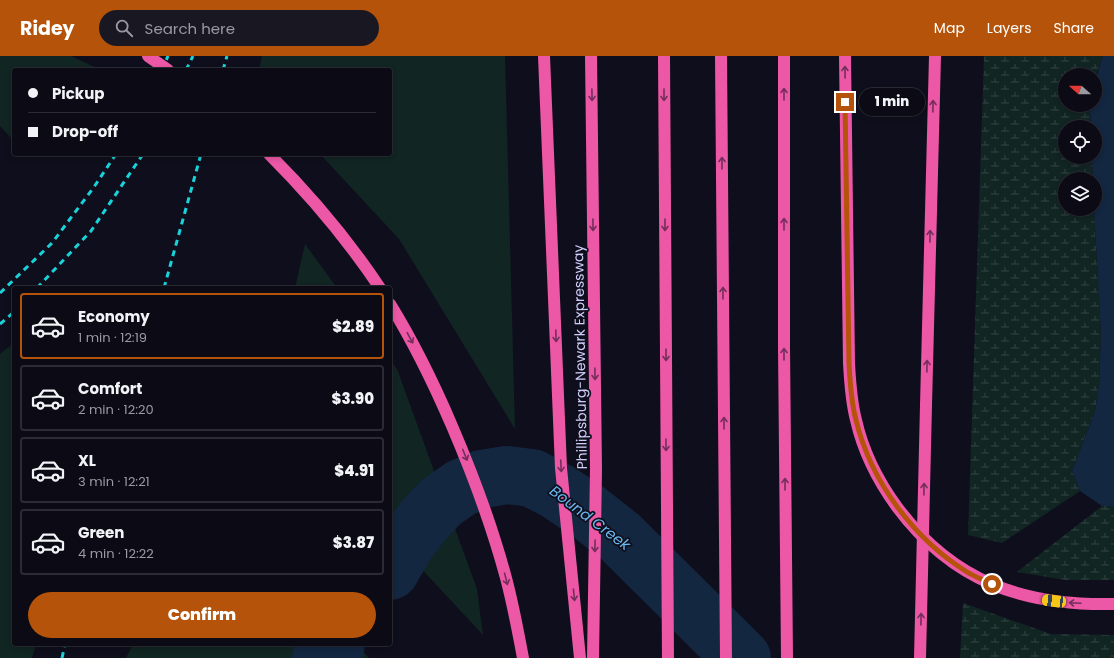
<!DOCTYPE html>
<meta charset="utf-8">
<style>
body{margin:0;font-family:Poppins,sans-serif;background:#191822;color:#f1f3f6;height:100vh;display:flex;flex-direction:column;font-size:15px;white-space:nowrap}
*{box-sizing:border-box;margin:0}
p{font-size:13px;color:#9a9aa0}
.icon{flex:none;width:22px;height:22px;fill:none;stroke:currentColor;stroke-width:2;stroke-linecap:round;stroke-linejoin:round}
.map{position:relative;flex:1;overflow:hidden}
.panel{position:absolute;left:12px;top:230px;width:380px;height:360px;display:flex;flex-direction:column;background:#0b0a15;border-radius:4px;box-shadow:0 2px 6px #0003,0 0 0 1px #2b2b34}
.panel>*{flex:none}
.top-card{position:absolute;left:12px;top:12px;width:380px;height:88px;border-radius:4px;box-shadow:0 2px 6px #0003,0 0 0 1px #2b2b34;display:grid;align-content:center;height:88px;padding:0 16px;background:#0b0a15}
.needle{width:26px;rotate:291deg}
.fabs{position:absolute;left:1058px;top:12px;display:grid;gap:8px}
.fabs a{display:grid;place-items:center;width:44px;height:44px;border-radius:50%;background:#0b0a15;box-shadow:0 2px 6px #0003,0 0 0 1px #2b2b34;font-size:20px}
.end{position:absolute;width:18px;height:18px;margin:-9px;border:5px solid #b45309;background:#fff;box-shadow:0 0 0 2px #fff}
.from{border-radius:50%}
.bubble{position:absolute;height:28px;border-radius:14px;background:#0b0a15;box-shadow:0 2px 6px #0003,0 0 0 1px #2b2b34;font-size:13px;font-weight:800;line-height:28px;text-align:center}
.car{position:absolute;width:12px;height:24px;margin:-12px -6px;border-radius:5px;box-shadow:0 0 3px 1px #0007;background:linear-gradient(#f5c518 24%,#345 0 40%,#f5c518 0 76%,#345 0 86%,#f5c518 0)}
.top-card b{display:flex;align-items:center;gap:14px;height:38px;font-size:15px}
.top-card b+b{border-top:1px solid #2b2b34}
.top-card i{width:10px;height:10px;background:#f1f3f6}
ul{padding:7px 0 0;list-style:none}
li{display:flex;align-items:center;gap:12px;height:66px;margin:0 8px 6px;padding:0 8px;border:2px solid #2b2b34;border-radius:4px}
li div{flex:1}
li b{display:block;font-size:15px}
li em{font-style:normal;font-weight:800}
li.selected{border-color:#b45309}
li>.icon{width:36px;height:36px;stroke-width:1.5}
.cta{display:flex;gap:8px;margin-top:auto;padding:8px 16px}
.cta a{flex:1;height:46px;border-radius:24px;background:#b45309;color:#fff;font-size:16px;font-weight:800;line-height:46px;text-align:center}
header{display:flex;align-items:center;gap:24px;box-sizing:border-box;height:56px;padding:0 20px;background:#b45309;color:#fff}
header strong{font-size:19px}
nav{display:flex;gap:22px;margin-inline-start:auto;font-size:14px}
.search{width:280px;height:36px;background:#191822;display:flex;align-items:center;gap:10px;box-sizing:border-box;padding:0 14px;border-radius:22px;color:#9a9aa0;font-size:15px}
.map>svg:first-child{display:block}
.grass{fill:#112523}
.wetland{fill:url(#wetland-marsh)}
.water{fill:#132740}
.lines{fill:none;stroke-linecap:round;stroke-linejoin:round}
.river{stroke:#132740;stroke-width:58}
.highway{stroke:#ec57a6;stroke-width:12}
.rail{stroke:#19d2da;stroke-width:3;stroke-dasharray:6 5;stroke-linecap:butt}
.highway-bridge{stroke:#ec57a6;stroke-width:12}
.oneway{stroke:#722f5a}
.route{stroke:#b45309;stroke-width:5}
.labels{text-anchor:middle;stroke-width:3.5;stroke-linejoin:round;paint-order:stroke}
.street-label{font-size:14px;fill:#d0cef9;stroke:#0f0e1c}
.water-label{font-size:15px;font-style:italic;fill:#68b7ee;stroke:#0f0e1c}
</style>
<header>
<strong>Ridey</strong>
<div class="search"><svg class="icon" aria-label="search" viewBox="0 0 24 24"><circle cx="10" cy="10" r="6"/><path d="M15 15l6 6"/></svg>Search here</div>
<nav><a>Map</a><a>Layers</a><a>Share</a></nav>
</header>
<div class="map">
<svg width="1114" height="602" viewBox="0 0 1114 602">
<defs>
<pattern id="wetland-marsh" width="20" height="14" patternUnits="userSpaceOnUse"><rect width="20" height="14" fill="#112523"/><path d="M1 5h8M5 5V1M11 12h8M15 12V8" fill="none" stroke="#334344"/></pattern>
</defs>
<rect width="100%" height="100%" fill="#0f0e1c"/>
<g class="grass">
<polygon points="0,0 71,0 101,14 14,14 14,85 0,70"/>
<polygon points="262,0 505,0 515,373 399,183 320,98 390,98 390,14 259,14"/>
<polygon points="305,188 337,232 295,232"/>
<polygon points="14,287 14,588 36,588 32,602 0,602 0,298"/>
<polygon points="390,304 397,313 477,533 483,579 390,479"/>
<polygon points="133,588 356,588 369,602 126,602"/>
</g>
<g class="wetland">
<polygon points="984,0 1103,0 1097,16 1095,27 1095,19 1065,19 1065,49 1091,49 1090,55 1091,71 1065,71 1065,101 1092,101 1093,123 1065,123 1065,153 1094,153 1101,279 1099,330 1095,355 1072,415 1080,435 1002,487 968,479"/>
<polygon points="1102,450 1114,450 1114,524 1065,524 1017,516"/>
<polygon points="963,547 1051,578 1114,579 1114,602 960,602"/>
</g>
<path class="water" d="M1103,0H1114V450H1102L1080,435L1072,415L1095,355L1099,330L1101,279L1094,153L1095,123H1093L1092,101H1095V71H1091L1090,55L1091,49H1095C1095,29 1096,19 1103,0Z"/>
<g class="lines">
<g class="river">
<polyline points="390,515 407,486 424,464 441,446 461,432 482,423 507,419 532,422 557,435 587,455 620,481 742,602"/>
<polyline points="321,602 336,588"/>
</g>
<g class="highway">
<polyline points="544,0 561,412 580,602"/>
<polyline points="591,0 596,413 593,602"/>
<polyline points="664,0 668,602"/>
<polyline points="721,0 726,602"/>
<polyline points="784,0 784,291 787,602"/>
<path d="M845,0L849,307C850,326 851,345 856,364C863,395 878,425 897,451C953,526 1023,550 1114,548"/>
<path d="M269,98C310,139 348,184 380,232"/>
<path d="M390,248C414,287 434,328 452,370C473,419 492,470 506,522C513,548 518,575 523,602"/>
<polyline points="926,349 935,0"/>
</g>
<g class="rail">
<polyline points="162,14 168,0"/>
<polyline points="186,14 193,0"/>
<polyline points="223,14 227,0"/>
<polyline points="37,232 91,175 143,98"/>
<polyline points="164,232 201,98"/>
<polyline points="0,237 52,187 94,131 116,98"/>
<polyline points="0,268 14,256"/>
<polyline points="62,602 65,588"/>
</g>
<g class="highway-bridge">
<polyline points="148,0 168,14"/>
<polyline points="920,602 926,349"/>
</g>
</g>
<defs><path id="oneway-shaft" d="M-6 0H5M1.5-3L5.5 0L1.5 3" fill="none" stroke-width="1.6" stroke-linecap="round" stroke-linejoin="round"/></defs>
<g class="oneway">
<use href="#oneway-shaft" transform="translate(845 16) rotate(-91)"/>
<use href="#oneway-shaft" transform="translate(784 38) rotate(-90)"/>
<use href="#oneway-shaft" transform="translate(592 39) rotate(89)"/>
<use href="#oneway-shaft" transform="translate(664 39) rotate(90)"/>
<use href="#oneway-shaft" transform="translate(933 50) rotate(-89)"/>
<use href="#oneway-shaft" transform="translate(722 107) rotate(-90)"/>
<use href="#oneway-shaft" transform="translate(784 168) rotate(-90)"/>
<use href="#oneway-shaft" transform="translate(593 169) rotate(89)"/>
<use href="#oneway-shaft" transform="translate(665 169) rotate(90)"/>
<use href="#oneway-shaft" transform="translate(930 180) rotate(-89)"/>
<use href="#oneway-shaft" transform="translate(723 237) rotate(-90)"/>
<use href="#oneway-shaft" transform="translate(556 280) rotate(88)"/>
<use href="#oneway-shaft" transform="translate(410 282) rotate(62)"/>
<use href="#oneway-shaft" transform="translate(784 298) rotate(-90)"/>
<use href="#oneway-shaft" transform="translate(666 299) rotate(90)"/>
<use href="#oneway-shaft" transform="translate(927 310) rotate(-89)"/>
<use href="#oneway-shaft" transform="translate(595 318) rotate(89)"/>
<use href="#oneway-shaft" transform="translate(724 367) rotate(-90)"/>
<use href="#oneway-shaft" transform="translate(666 389) rotate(90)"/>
<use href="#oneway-shaft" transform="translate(465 399) rotate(68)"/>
<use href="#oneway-shaft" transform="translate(561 410) rotate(87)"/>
<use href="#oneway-shaft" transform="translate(785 428) rotate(-90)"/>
<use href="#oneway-shaft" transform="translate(924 433) rotate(-89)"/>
<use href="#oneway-shaft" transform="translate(595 490) rotate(91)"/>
<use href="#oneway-shaft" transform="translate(506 523) rotate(76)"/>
<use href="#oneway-shaft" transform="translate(574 539) rotate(84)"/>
<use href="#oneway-shaft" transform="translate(1075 547) rotate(-177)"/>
<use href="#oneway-shaft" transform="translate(921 563) rotate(-89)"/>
</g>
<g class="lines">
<path class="route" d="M845,46L849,307C850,326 851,346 856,364C871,426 914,483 967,516C975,521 984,524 992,528"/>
</g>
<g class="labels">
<g class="street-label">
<text transform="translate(580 301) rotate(-91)" y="5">Phillipsburg-Newark Expressway</text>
</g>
<g class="water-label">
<text transform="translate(590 462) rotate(37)" y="5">Bound Creek</text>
</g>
</g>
</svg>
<div class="fabs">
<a><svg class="needle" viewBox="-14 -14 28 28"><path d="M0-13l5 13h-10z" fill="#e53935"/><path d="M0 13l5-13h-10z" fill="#9a9aa0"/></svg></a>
<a><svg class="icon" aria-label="locate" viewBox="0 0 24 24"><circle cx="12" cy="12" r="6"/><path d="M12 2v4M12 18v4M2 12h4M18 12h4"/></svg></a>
<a><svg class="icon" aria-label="layers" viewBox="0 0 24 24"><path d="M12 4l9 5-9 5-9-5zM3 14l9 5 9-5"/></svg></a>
</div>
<i class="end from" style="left:992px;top:528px"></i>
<i class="end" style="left:845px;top:46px"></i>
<div class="bubble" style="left:859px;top:32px;width:66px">1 min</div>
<i class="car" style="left:1054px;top:545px;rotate:277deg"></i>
<div class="top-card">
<b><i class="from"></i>Pickup</b>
<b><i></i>Drop-off</b>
</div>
<section class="panel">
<ul>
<li class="selected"><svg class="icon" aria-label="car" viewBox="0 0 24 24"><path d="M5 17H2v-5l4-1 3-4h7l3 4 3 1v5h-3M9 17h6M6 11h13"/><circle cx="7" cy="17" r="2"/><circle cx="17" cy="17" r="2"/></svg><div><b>Economy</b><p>1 min · 12:19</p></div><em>$2.89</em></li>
<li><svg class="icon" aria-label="car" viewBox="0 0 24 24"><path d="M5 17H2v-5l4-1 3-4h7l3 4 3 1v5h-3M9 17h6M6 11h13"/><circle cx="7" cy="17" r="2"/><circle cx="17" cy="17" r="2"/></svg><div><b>Comfort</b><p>2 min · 12:20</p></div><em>$3.90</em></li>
<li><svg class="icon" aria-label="car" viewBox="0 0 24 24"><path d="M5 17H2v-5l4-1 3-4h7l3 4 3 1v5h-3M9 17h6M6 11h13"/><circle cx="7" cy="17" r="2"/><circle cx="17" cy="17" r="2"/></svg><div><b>XL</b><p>3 min · 12:21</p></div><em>$4.91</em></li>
<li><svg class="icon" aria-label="car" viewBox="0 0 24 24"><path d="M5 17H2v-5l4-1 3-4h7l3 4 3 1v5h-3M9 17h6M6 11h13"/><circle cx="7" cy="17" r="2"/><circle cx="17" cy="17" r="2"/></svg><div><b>Green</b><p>4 min · 12:22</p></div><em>$3.87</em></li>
</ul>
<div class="cta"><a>Confirm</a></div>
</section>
</div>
